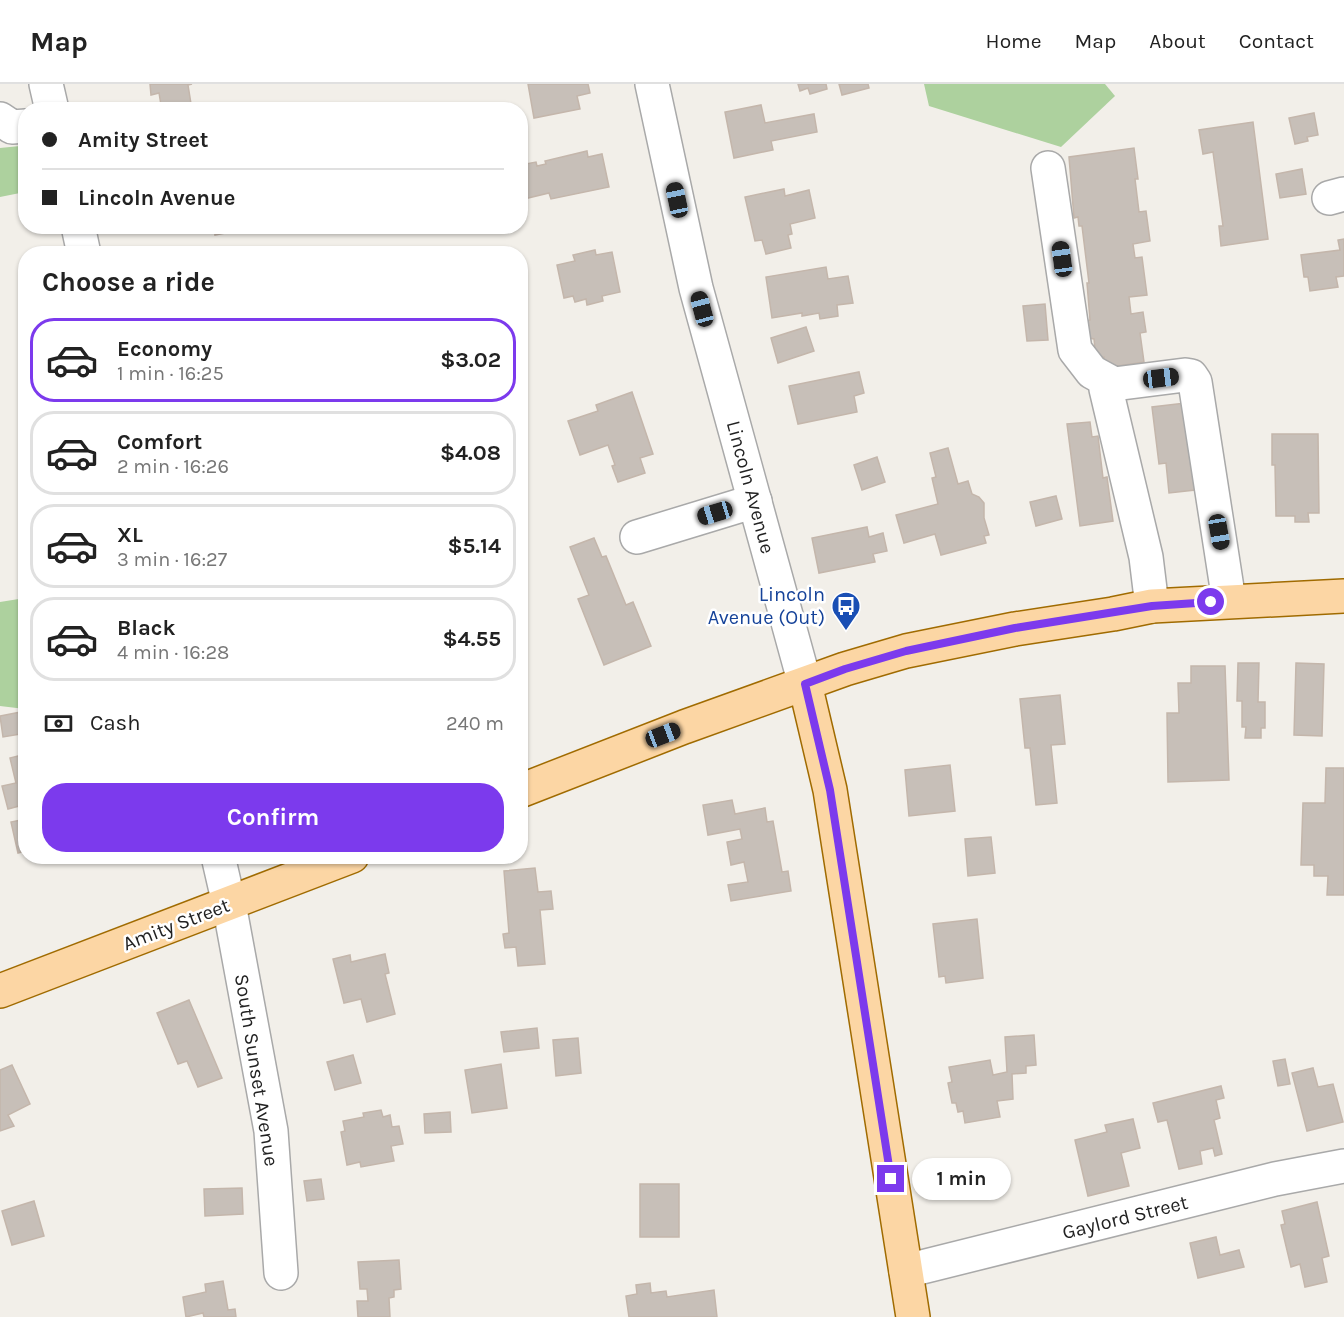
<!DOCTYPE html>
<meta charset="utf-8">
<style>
body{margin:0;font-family:Karla,sans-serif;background:#f6f6f6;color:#222;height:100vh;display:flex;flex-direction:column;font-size:22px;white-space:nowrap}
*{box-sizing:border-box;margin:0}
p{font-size:20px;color:#767676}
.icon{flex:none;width:33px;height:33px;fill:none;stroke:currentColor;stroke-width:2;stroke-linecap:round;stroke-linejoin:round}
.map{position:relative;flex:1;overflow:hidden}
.details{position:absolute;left:18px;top:162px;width:510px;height:618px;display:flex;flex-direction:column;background:#fff;border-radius:24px;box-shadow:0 2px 4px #0004}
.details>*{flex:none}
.top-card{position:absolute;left:18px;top:18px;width:510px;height:132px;border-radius:24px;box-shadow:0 2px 4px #0004;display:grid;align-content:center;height:132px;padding:0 24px;background:#fff}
.end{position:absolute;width:27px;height:27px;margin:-14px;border:8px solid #7c3aed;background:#fff;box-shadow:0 0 0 3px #fff}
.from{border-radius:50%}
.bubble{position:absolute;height:42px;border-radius:21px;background:#fff;box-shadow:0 2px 4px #0004;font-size:20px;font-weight:700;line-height:42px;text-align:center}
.car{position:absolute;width:18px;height:36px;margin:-18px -9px;border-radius:8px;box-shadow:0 0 4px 2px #0007;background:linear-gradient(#222 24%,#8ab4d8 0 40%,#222 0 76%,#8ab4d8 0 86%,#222 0)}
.top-card b{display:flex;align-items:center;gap:21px;height:57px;font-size:22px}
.top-card b+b{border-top:2px solid #e0e0e0}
.top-card i{width:15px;height:15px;background:#222}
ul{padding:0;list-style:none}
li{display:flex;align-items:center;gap:18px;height:84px;margin:0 12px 9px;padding:0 12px;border:3px solid #e0e0e0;border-radius:24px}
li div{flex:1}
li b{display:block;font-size:22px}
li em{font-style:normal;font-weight:700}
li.active{border-color:#7c3aed}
li>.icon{width:54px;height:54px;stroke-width:1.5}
h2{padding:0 24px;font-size:27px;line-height:72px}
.pay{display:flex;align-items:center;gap:15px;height:66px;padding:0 24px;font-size:22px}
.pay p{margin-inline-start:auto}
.action{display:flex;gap:12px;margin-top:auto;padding:12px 24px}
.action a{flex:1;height:69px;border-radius:24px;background:#7c3aed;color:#fff;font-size:24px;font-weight:700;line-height:69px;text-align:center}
header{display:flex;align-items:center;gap:36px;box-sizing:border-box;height:84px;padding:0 30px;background:#fff;border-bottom:2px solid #e0e0e0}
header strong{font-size:28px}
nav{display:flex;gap:33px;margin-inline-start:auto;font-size:21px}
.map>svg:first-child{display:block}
.forest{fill:#add19e}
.building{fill:#c7bfb8;stroke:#c4b6ab;stroke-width:1.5}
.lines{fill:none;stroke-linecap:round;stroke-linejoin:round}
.minor-casing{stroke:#a9a9a9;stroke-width:36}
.major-casing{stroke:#a06b00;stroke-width:36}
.minor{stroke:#fff;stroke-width:33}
.major{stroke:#fcd6a4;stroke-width:33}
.route{stroke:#7c3aed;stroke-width:8}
.labels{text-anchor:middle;stroke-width:5;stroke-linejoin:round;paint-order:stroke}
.street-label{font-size:20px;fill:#222;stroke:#fff}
.transit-label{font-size:20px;fill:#164399;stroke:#fff;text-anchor:end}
</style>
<header>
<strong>Map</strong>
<nav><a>Home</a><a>Map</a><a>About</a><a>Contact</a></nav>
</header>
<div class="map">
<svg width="1344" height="1233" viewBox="0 0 1344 1233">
<rect width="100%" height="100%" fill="#f2efe9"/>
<g class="forest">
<polygon points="924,0 1105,0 1115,12 1061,63 929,22"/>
<polygon points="20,62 20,109 0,113 0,64"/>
<polygon points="25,514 25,625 0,622 0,518"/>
</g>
<g class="building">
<polygon points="150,0 192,0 188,1 192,26 168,26 167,20 161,21 159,9 151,11"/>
<polygon points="528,0 588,0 590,9 577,12 580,25 534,34"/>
<polygon points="798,0 826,0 827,5 810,10 808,4 800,7"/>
<polygon points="839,0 868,0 869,4 842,11"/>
<polygon points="761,21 765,39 814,30 817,48 771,57 773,66 734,74 725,28"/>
<polygon points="1314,29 1318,51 1307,53 1308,57 1295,60 1289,34"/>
<polygon points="1253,38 1268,155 1221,162 1219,142 1223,142 1213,68 1203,70 1199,46"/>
<polygon points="1134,64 1138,95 1135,95 1139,128 1146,127 1150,157 1133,160 1135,174 1142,173 1147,211 1129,213 1131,230 1143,228 1146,248 1140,249 1144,278 1105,284 1104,273 1096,274 1094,255 1089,254 1087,237 1090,236 1087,199 1089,199 1082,142 1079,142 1078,133 1074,134 1069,73"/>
<polygon points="587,67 588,73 602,70 609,103 551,115 549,109 520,116 520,81 536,78 537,82 546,80 545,77"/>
<polygon points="1302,85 1306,110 1280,114 1276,90"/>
<polygon points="784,105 785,112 809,106 815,134 790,140 792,150 788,151 791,164 766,170 762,156 755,157 745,113"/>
<polygon points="214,142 255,142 255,143 215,151"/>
<polygon points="1344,155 1344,192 1336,193 1338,203 1310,207 1308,193 1304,193 1301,171 1340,166 1338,156"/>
<polygon points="595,166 596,171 612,168 620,208 602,212 603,217 587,221 586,215 575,218 573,212 564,214 557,181 575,177 573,171"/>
<polygon points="826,183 828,195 848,192 853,219 837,221 838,232 820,235 819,229 802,232 802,229 772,234 766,193"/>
<polygon points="1045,220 1048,256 1027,257 1023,222"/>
<polygon points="806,243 814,267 778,279 771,254"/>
<polygon points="859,288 864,309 854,312 857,328 798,340 789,302"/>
<polygon points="632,308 653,370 640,374 645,389 618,398 612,382 615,381 608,361 580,371 568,337 598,327 596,321"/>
<polygon points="1185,319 1195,406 1169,409 1166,379 1159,380 1152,323"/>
<polygon points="1090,338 1092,353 1098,352 1103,394 1107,393 1113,437 1080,442 1067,340"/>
<polygon points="1272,350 1318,350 1319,429 1308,429 1309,438 1295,438 1295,432 1276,432 1275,381 1272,381"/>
<polygon points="948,364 958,400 968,397 972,410 979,413 984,419 984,434 989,451 984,452 986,459 941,471 935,450 904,459 896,431 938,420 932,394 936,393 930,369"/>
<polygon points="877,373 885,398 862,406 854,381"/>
<polygon points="1056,412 1062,435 1036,442 1030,418"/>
<polygon points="867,443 869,453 883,449 887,467 873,470 875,478 819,489 812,454"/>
<polygon points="594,454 602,473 606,472 626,521 633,518 651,562 604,581 578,515 589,511 570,463"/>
<polygon points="1238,579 1259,579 1258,618 1265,618 1265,644 1261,644 1261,654 1245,654 1246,643 1242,643 1242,617 1237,617"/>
<polygon points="1296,579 1324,580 1322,652 1294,651"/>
<polygon points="1191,582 1225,582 1229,696 1168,698 1167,629 1179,629 1178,599 1191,599"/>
<polygon points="1060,611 1065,660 1051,661 1057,719 1036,721 1030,664 1025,664 1020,615"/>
<polygon points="26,627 26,649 3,653 0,632"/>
<polygon points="26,670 26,730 23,721 8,725 2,702 16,699 10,674"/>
<polygon points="950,681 955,727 909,732 905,686"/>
<polygon points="1326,684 1344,684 1344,811 1327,811 1328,792 1314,792 1314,781 1301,781 1303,719 1325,719"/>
<polygon points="732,716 735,730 765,724 767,738 773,737 782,788 788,787 791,807 731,817 728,801 748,798 744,778 731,781 727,758 742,755 740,745 708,751 703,721"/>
<polygon points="26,735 26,767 18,769 11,738"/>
<polygon points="991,753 995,789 968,792 965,755"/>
<polygon points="535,784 538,808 551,807 553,825 540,826 545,880 518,882 516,863 505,864 503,850 509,849 504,787"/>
<polygon points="977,835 983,894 946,899 945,892 939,893 933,840"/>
<polygon points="385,870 389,889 385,890 395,930 367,938 361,915 344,919 333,875 350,871 351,878"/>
<polygon points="189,916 222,994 198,1003 187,977 178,980 157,929"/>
<polygon points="537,944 539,964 504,968 501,948"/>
<polygon points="1034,951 1036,981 1026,982 1026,989 1012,990 1013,1015 997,1017 1000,1033 965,1039 963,1027 958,1028 956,1019 952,1019 948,999 952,998 949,983 990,976 993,991 1007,988 1005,953"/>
<polygon points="578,954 581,989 556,992 553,956"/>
<polygon points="353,971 361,999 335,1006 327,978"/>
<polygon points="1285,975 1290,1000 1278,1002 1273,977"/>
<polygon points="501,980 507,1024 472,1029 465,986"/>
<polygon points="12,981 30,1020 8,1031 14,1042 0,1047 0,986"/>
<polygon points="1313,984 1318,1003 1333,1000 1343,1038 1307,1047 1292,989"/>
<polygon points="1221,1002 1224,1014 1216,1016 1220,1034 1214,1036 1222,1070 1215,1072 1213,1064 1200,1067 1202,1080 1179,1085 1167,1036 1158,1038 1153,1019"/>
<polygon points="381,1026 383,1033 390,1031 392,1043 399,1042 403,1060 391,1062 394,1077 361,1083 360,1078 347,1081 341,1048 345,1047 343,1037 364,1033 363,1029"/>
<polygon points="450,1028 451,1048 425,1049 424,1030"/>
<polygon points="1133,1035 1140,1064 1121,1069 1129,1102 1088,1112 1075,1056 1107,1048 1105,1041"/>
<polygon points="321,1095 324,1115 307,1117 304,1097"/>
<rect x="640" y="1100" width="39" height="53"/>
<polygon points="242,1104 243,1130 205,1132 204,1105"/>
<polygon points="34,1117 44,1152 12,1161 2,1127"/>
<polygon points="1317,1118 1329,1172 1322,1174 1327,1198 1305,1203 1300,1180 1291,1183 1281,1141 1285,1140 1282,1127"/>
<polygon points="1216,1153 1220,1171 1239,1166 1244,1183 1198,1194 1190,1159"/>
<polygon points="399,1176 401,1205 394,1206 394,1213 389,1214 390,1233 358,1233 357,1217 368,1217 367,1205 360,1205 358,1178"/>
<polygon points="223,1197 228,1226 235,1225 236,1233 204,1233 203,1229 186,1233 183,1213 206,1208 205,1200"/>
<polygon points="650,1199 651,1209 666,1207 667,1213 714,1206 717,1233 629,1233 626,1212 637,1210 636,1201"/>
</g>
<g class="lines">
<g class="minor-casing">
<g id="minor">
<polyline points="46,0 52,26"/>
<polyline points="652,0 696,204 805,600"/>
<polyline points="0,35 12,43 26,42"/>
<polyline points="1048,84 1075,266 1092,288 1114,300 1185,291 1191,292 1195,298 1229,517"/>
<polyline points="1329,114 1344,110"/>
<polyline points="78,142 84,170"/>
<polyline points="1106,305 1146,473 1152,522"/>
<polyline points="637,453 755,417"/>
<polyline points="218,772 229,820 271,1047 281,1189"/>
<polyline points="906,1187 1275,1095 1344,1082"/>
</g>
</g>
<g class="major-casing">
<g id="major">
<polyline points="805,600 830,706 913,1233"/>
<polyline points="520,707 684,643 845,585 906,567 1015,545 1113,530 1152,522 1344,512"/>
<polyline points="0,907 352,772"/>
</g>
</g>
<use href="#minor" class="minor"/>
<use href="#major" class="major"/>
</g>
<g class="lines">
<polyline class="route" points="891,1095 830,706 805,600 845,585 906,567 1015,544 1152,522 1211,518"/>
</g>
<defs>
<g id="bus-pin" transform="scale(1.5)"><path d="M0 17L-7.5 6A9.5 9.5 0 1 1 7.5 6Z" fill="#1a4fb4" stroke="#fff"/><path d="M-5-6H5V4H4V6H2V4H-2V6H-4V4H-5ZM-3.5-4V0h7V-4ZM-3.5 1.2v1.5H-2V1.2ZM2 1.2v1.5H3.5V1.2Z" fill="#fff"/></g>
</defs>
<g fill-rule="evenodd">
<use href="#bus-pin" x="846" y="522"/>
</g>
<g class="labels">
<g class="street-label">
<text transform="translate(751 403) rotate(75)" y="7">Lincoln Avenue</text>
<text transform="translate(176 840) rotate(-21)" y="7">Amity Street</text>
<text transform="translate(257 986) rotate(81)" y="7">South Sunset Avenue</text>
<text transform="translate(1125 1133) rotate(-14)" y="7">Gaylord Street</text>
</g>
<g class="transit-label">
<text x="825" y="517">Lincoln<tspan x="825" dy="23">Avenue (Out)</tspan></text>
</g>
</g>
</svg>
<i class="end from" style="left:1211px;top:518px"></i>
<i class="end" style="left:891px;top:1095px"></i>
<div class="bubble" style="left:912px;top:1074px;width:99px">1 min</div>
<i class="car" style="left:677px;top:116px;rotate:348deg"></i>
<i class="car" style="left:1062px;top:175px;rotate:352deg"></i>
<i class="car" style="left:702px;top:225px;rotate:345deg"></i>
<i class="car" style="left:1161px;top:294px;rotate:83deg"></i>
<i class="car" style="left:715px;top:429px;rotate:253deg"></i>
<i class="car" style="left:1219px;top:448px;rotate:170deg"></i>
<i class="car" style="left:663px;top:651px;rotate:69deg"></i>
<div class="top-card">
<b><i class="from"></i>Amity Street</b>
<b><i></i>Lincoln Avenue</b>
</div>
<section class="details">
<h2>Choose a ride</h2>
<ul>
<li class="active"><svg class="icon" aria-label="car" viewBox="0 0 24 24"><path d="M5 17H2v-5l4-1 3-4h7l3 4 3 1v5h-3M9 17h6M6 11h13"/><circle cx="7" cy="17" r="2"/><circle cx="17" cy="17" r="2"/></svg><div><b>Economy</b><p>1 min · 16:25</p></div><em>$3.02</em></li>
<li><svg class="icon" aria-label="car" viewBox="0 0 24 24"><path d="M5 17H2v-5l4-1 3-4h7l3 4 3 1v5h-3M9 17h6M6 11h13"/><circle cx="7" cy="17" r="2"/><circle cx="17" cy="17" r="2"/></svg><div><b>Comfort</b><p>2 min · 16:26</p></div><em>$4.08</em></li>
<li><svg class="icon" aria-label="car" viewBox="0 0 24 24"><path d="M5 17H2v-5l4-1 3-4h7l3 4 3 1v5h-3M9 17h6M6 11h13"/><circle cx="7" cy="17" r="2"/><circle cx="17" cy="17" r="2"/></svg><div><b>XL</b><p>3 min · 16:27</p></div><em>$5.14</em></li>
<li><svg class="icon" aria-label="car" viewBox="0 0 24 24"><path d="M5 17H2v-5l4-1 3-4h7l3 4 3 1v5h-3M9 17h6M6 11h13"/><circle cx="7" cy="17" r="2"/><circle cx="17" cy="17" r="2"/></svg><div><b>Black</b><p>4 min · 16:28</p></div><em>$4.55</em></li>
</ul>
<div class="pay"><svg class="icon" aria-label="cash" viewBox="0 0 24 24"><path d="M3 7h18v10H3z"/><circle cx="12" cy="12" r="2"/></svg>Cash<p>240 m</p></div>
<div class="action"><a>Confirm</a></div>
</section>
</div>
